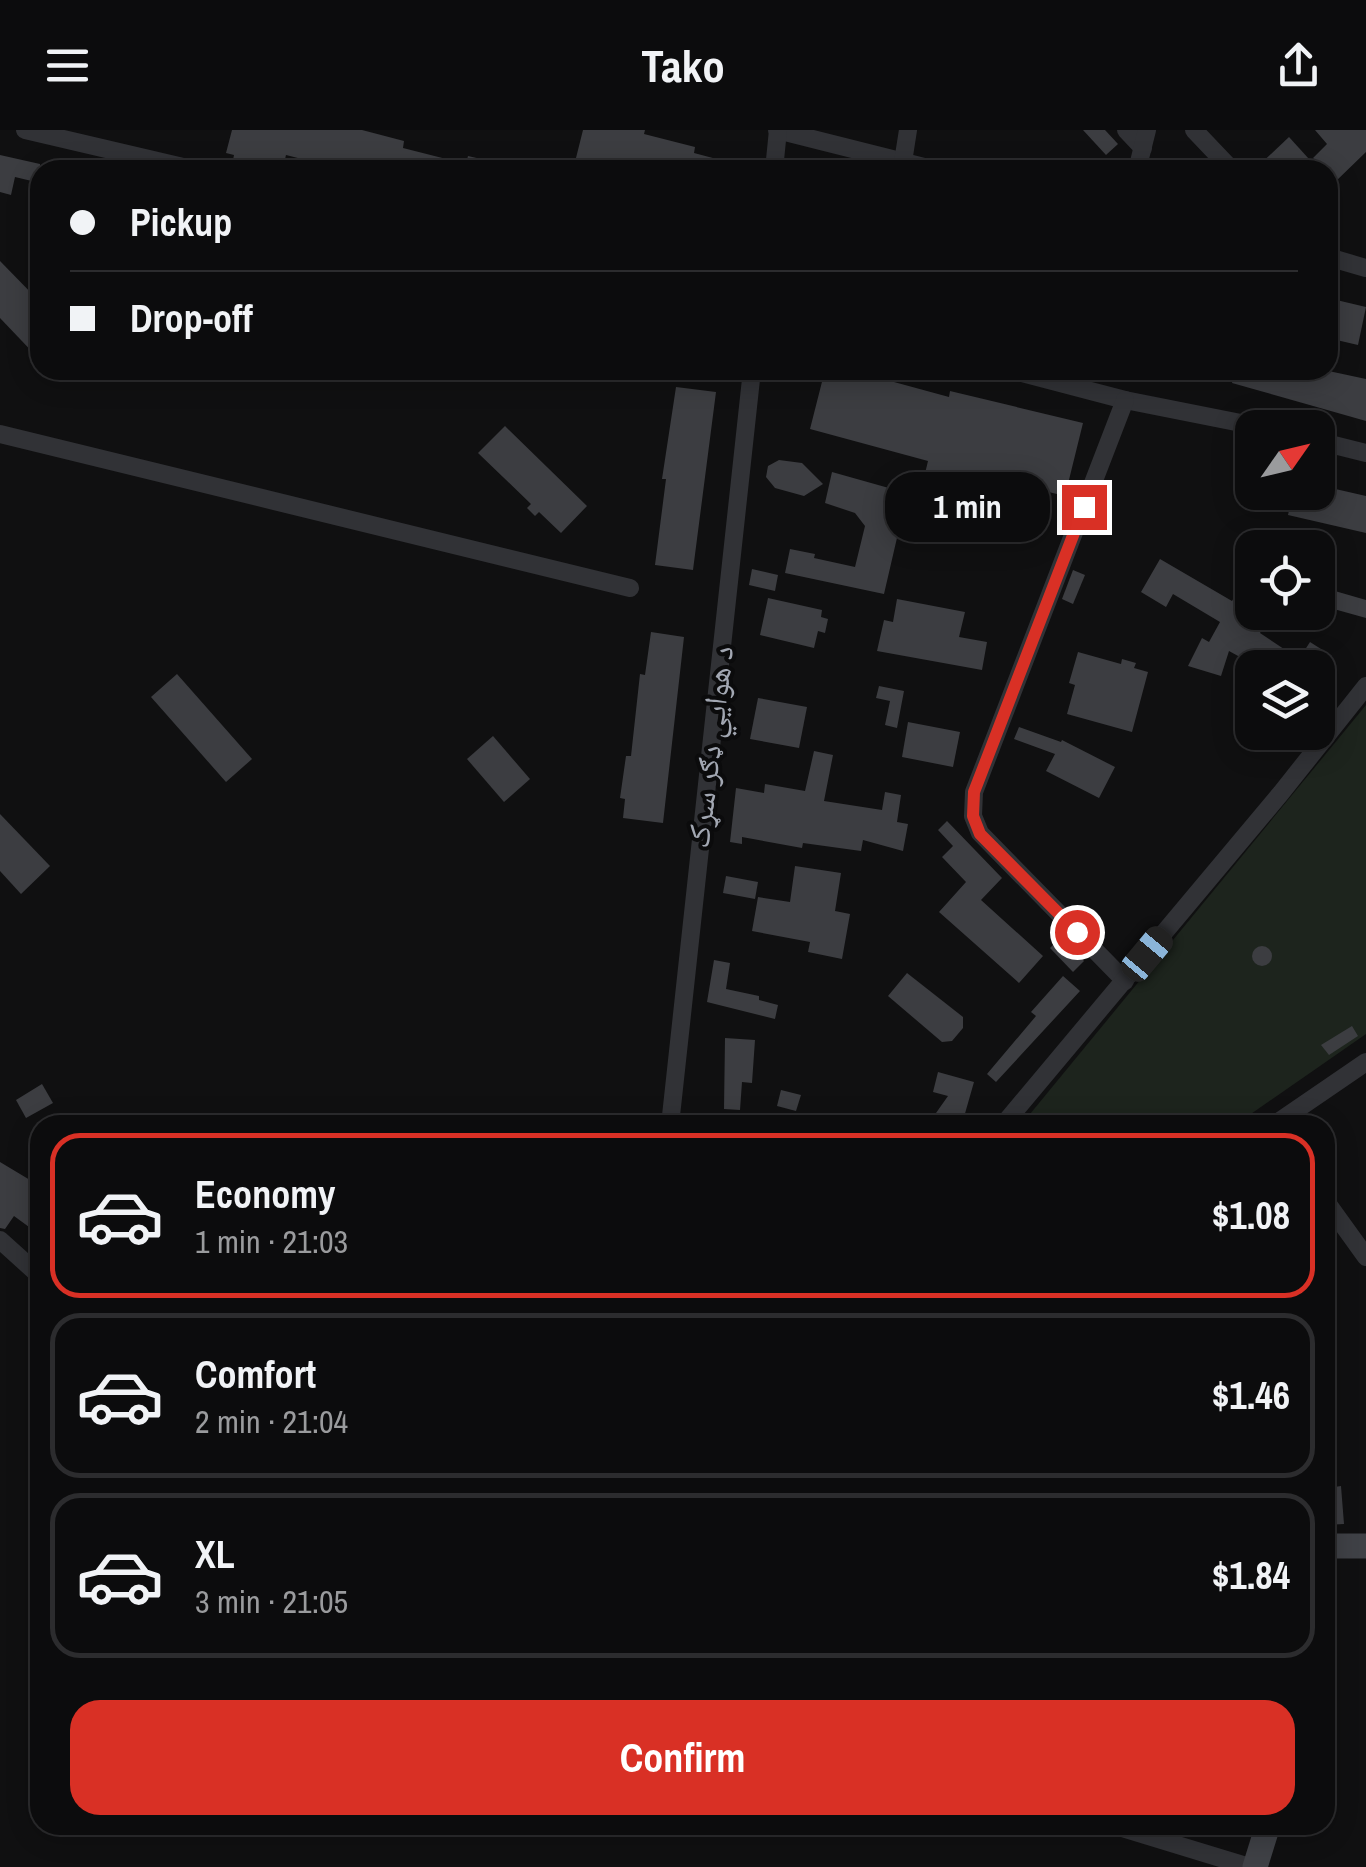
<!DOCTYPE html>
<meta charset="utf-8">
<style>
body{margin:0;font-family:"Archivo Narrow","Noto Naskh Arabic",sans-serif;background:#1a1a1b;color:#f1f3f6;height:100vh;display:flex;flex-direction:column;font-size:38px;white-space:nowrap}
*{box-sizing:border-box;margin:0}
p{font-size:32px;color:#9a9b9d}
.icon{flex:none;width:55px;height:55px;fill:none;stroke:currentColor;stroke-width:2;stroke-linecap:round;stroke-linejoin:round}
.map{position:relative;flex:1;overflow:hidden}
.drawer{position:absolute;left:30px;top:985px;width:1305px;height:720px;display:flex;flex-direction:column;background:#0c0c0d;border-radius:30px;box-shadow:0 5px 25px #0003,0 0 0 2px #2c2c2e}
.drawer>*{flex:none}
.hud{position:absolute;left:30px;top:30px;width:1308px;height:220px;border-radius:30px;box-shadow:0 5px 25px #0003,0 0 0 2px #2c2c2e;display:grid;align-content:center;height:220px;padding:0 40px;background:#0c0c0d}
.needle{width:65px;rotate:56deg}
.controls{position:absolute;left:1235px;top:280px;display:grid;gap:20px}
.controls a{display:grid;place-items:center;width:100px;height:100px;border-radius:20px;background:#0c0c0d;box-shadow:0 5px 25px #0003,0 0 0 2px #2c2c2e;font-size:50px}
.end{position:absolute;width:45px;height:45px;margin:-22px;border:12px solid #d93025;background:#fff;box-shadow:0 0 0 5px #fff}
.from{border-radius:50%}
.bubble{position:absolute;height:70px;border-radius:30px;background:#0c0c0d;box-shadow:0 5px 25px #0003,0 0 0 2px #2c2c2e;font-size:32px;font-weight:700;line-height:70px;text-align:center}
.car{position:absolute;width:30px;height:60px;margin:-30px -15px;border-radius:12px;box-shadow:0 0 8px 2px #0007;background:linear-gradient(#222 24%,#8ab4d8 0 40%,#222 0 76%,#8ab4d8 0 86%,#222 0)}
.hud b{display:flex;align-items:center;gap:35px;height:95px;font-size:38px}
.hud b+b{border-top:2px solid #2c2c2e}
.hud i{width:25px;height:25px;background:#f1f3f6}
ul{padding:18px 0 0;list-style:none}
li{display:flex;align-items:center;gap:30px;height:165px;margin:0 20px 15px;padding:0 20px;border:5px solid #2c2c2e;border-radius:30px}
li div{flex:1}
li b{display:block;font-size:38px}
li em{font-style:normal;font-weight:700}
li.selected{border-color:#d93025}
li>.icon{width:90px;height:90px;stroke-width:1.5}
.cta{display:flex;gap:20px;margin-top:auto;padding:20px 40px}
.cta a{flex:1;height:115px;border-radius:30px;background:#d93025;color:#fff;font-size:40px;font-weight:700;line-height:115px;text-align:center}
header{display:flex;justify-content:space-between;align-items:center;height:130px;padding:0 40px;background:#0c0c0d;font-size:45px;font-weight:700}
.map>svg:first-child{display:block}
.green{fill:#1d241d}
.building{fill:#3c3d41}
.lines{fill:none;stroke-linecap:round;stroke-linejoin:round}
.street{stroke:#313236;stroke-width:18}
.secondary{stroke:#3f4146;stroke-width:25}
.route{stroke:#d93025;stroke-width:12}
.labels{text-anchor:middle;stroke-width:8;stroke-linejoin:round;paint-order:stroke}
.street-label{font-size:32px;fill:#a2a7b2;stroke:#0b0b0c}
</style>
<header><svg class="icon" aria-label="menu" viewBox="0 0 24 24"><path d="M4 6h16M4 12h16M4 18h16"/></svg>Tako<svg class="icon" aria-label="share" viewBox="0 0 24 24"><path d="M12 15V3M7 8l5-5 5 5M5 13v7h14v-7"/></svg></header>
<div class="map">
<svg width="1366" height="1737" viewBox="0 0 1366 1737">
<rect width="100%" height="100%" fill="#101011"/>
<polygon class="green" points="1366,575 1366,904 1235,995 1021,995"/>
<g class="building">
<polygon points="232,0 362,0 404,11 403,18 466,34 468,26 507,35 507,40 345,40 286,25 283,38 274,36 271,40 233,30 234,25 226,23"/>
<polygon points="583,0 645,0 644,4 695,17 694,23 743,36 742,40 623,40 576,28"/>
<polygon points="1083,0 1105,0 1118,14 1106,25"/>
<polygon points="1315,0 1366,0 1366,22 1335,52 1328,40 1313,28 1327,14"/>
<polygon points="1289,7 1309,29 1297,40 1254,40"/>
<polygon points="0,25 40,34 40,53 15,47 11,65 0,62"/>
<polygon points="0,131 40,172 40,230 0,188"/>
<polygon points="1328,168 1366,177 1358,215 1328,208"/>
<polygon points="825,240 850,240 949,267 950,261 1083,293 1065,366 991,348 988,370 922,356 928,331 810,299"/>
<polygon points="1235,240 1324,240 1366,249 1366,291 1232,253"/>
<polygon points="676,257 716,262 693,440 655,435 666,349 662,349"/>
<polygon points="505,296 587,376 561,403 539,382 535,386 527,378 531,374 478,323"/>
<polygon points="779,330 802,333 823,354 804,366 775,358 766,347 768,336"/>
<polygon points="832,342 903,362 906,369 884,464 785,443 790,419 815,424 814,428 855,437 865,396 855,383 825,373"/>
<polygon points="1318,355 1366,366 1366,403 1288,385 1293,362 1318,362"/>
<polygon points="1160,429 1232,471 1244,451 1252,457 1252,482 1272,482 1260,503 1299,529 1310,512 1332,526 1324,538 1260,538 1229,521 1221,546 1188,536 1202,508 1209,512 1220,492 1173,464 1166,477 1141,462"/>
<polygon points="752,439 778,445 775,461 749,455"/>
<polygon points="1073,440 1085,445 1073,474 1062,469"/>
<polygon points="1328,459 1366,470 1366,488 1323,476"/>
<polygon points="768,468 822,480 821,487 828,489 825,503 818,501 814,518 760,505"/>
<polygon points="897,469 965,482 959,507 987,512 982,540 877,521 884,490 893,492"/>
<polygon points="651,502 684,507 663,693 623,688 625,669 620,668 626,626 631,626 640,544 645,545"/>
<polygon points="1078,522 1121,534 1122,529 1136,533 1134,538 1148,542 1132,602 1067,584 1075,555 1069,553"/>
<polygon points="177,544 252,629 226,652 151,567"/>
<polygon points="879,556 904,561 897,598 885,595 890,571 876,568"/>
<polygon points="758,568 807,577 799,618 750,609"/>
<polygon points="908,592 960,602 953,637 902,627"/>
<polygon points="1019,597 1061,612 1062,610 1115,637 1099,668 1046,641 1055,624 1014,609"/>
<polygon points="493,606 530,649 504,672 467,629"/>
<polygon points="814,621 833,625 824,671 882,680 885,662 901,665 897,692 908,694 903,721 863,710 861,721 803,713 802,718 742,707 742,714 730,712 736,658 764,663 765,654 805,661"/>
<polygon points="0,684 50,736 21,764 0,741"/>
<polygon points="947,691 1002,748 981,770 1043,826 1019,853 939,782 966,752 942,727 953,716 938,700"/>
<polygon points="795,736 841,743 835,781 850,784 842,829 808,822 810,812 752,801 758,767 790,772"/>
<polygon points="726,746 758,752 755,769 723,763"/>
<polygon points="1061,807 1084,831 1073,842 1050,818"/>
<circle cx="1262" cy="826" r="10"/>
<polygon points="714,830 730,833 726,859 759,866 759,870 778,875 775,889 707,872"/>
<polygon points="907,843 963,887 963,898 952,911 942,912 888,866"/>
<polygon points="1063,846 1080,861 996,952 987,944 1036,886 1031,882"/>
<polygon points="1352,896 1358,906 1329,925 1321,915"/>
<polygon points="725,908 755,910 752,953 742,952 740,980 724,979"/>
<polygon points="938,942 974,952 964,987 975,995 952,995 936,983 948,966 933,962"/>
<polygon points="42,954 53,973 26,988 16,970"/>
<polygon points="781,960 801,965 796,981 777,976"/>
<polygon points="0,1032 40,1056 29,1071 40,1079 40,1105 14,1086 5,1099 0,1098"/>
<polygon points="1341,1356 1344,1394 1325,1395 1325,1384 1330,1384 1328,1358"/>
</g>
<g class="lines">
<g class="street">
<polyline points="25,0 196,40"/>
<polyline points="777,0 936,40"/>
<polyline points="1126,0 1143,18"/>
<polyline points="1194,0 1232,40"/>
<polyline points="903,32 908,0"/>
<polyline points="774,40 778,0"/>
<polyline points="1137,40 1147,0"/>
<polyline points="1328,127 1366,138"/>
<polyline points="1010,240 1125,270 1266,298"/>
<polyline points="0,304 630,458"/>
<polyline points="1318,311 1366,323"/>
<polyline points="1125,851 980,703 973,686 974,662 1125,270"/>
<polyline points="670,995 752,240"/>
<polyline points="1003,995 1281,663 1366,556"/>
<polyline points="1274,995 1366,932"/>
<polyline points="1325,1070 1366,1127"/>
<polyline points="0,1110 40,1146"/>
<polyline points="1112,1695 1250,1737"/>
</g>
<g class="secondary">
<polyline points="1325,1416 1366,1416"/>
<polyline points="1255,1737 1268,1695"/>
</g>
</g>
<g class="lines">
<polyline class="route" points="1077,802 980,704 973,686 974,662 1084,377"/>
</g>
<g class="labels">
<g class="street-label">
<text transform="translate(710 617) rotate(-83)" y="11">د هوايي ډګر سړک</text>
</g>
</g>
</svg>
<div class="controls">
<a><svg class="needle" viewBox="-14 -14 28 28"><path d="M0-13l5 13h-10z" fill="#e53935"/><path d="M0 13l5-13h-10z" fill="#9a9b9d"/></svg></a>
<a><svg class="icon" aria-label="locate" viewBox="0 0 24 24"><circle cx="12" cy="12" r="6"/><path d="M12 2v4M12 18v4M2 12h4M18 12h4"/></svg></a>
<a><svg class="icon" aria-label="layers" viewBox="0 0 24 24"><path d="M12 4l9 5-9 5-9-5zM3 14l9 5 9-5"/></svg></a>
</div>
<i class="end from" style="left:1077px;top:802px"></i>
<i class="end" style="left:1084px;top:377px"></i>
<div class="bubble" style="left:885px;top:342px;width:165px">1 min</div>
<i class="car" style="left:1147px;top:824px;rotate:40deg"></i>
<div class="hud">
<b><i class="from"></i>Pickup</b>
<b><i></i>Drop-off</b>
</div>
<section class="drawer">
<ul>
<li class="selected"><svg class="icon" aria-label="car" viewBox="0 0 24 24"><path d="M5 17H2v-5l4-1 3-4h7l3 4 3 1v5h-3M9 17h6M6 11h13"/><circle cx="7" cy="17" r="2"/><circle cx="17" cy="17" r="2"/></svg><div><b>Economy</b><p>1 min · 21:03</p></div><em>$1.08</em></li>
<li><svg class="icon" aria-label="car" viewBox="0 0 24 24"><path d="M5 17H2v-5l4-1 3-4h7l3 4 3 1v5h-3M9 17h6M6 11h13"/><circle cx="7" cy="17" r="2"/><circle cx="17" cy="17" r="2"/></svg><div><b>Comfort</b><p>2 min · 21:04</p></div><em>$1.46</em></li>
<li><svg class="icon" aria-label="car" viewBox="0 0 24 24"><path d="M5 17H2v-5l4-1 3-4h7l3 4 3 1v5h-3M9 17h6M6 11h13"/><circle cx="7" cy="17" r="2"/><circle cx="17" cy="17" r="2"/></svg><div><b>XL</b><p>3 min · 21:05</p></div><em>$1.84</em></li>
</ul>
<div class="cta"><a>Confirm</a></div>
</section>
</div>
